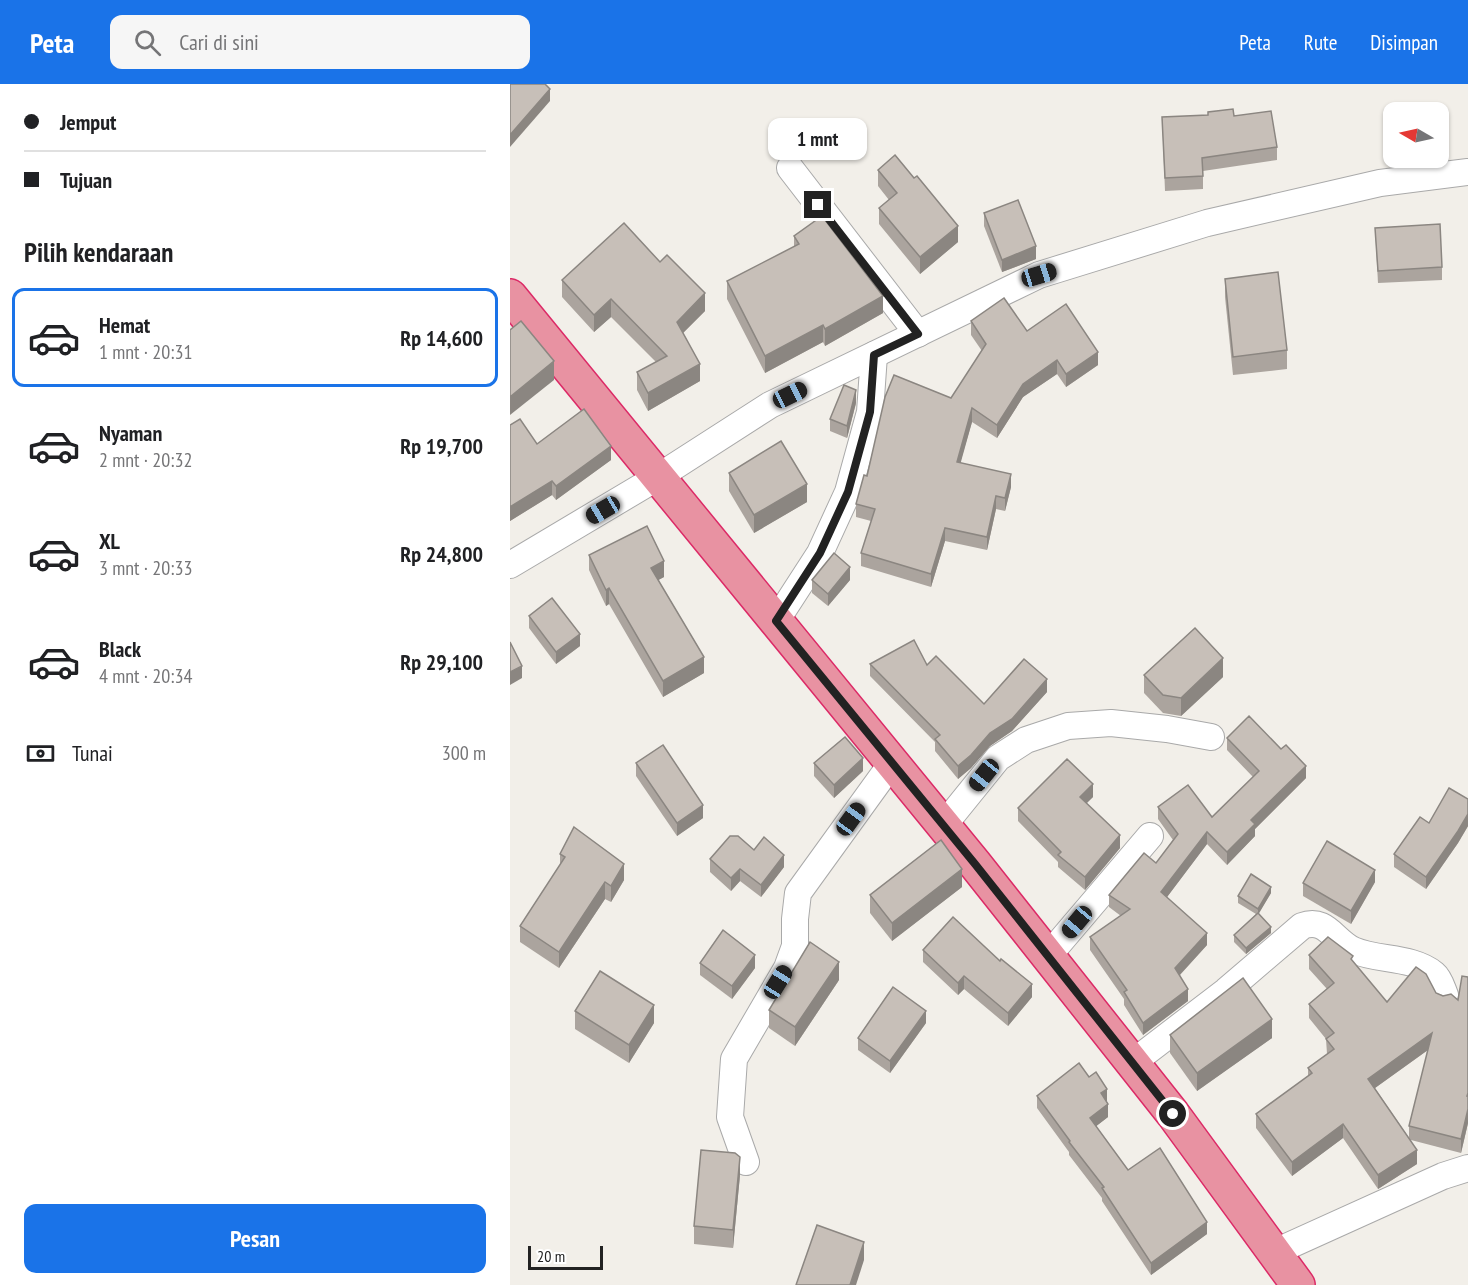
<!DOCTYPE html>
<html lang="id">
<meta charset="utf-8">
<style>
body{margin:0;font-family:"PT Sans Narrow",sans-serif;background:#f6f6f6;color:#202124;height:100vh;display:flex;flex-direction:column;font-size:22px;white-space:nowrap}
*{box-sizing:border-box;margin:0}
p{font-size:20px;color:#757577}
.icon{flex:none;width:33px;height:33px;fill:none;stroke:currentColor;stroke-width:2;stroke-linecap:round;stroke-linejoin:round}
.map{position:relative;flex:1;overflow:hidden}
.details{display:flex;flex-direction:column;background:#fff;width:510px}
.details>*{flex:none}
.banner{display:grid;align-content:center;height:132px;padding:0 24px;background:#fff}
.needle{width:39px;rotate:279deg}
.buttons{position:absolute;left:873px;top:18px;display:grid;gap:12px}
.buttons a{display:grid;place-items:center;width:66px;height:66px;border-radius:12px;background:#fff;box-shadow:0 2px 4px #0004;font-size:30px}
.scale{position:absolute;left:18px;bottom:15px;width:75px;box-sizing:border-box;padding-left:6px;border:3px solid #222;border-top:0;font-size:16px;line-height:21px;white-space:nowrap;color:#222;-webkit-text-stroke:4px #fff;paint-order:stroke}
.end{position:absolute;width:27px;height:27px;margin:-14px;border:8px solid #222;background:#fff;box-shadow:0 0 0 3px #fff}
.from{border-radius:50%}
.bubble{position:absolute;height:42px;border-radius:12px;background:#fff;box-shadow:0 2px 4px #0004;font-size:20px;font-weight:700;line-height:42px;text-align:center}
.car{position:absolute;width:18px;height:36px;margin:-18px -9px;border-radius:8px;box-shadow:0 0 4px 2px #0007;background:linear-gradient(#222 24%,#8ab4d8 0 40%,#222 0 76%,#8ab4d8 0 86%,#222 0)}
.banner b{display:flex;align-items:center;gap:21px;height:57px;font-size:22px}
.banner b+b{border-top:2px solid #e0e0e0}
.banner i{width:15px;height:15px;background:#202124}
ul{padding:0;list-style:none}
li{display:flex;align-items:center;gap:18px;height:99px;margin:0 12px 9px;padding:0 12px;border:3px solid transparent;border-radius:12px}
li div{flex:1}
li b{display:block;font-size:22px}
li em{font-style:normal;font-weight:700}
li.on{border-color:#1a73e8}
li>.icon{width:54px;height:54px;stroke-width:1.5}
h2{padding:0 24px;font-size:27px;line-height:72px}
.pay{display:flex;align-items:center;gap:15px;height:66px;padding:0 24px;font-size:22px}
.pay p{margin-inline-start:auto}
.primary-button{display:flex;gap:12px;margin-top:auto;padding:12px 24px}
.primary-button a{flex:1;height:69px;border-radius:12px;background:#1a73e8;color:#fff;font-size:24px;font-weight:700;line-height:69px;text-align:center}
header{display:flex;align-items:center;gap:36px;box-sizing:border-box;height:84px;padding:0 30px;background:#1a73e8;color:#fff}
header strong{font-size:28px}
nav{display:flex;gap:33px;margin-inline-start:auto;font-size:21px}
.search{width:420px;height:54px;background:#f6f6f6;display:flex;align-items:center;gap:15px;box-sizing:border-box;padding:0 21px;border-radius:12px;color:#757577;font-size:22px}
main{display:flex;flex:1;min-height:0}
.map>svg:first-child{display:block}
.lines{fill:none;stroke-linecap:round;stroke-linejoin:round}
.minor-casing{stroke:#a9a9a9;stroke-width:28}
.highway-casing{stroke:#dc2a67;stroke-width:36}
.minor{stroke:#fff;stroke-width:26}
.highway{stroke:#e892a2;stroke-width:33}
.wall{fill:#aba49e;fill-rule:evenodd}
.shaded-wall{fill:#8b8681}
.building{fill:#c7bfb8;stroke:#8b8681;stroke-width:1.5}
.route{stroke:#222;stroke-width:8}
</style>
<header>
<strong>Peta</strong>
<div class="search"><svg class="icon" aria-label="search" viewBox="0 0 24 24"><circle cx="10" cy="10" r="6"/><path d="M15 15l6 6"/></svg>Cari di sini</div>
<nav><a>Peta</a><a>Rute</a><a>Disimpan</a></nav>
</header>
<main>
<section class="details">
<div class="banner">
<b><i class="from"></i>Jemput</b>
<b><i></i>Tujuan</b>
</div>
<h2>Pilih kendaraan</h2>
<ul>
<li class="on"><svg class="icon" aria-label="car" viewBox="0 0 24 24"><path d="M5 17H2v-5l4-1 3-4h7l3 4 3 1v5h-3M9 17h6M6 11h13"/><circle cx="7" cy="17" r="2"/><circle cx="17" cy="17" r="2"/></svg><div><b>Hemat</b><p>1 mnt · 20:31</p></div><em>Rp 14,600</em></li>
<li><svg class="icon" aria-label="car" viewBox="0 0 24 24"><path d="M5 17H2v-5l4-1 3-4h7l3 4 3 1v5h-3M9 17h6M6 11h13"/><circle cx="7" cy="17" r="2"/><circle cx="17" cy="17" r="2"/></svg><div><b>Nyaman</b><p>2 mnt · 20:32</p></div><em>Rp 19,700</em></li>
<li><svg class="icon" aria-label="car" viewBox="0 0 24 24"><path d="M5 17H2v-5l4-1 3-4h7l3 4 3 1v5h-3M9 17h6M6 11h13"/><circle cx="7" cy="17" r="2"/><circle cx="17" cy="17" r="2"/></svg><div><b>XL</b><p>3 mnt · 20:33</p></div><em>Rp 24,800</em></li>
<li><svg class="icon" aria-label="car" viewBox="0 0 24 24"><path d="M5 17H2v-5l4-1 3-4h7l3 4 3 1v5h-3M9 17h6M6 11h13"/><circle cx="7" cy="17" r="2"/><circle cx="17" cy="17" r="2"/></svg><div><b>Black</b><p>4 mnt · 20:34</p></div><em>Rp 29,100</em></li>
</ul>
<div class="pay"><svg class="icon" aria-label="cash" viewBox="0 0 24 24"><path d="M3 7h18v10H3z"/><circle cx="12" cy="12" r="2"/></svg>Tunai<p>300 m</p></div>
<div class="primary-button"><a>Pesan</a></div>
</section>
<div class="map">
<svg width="958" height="1201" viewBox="0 0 958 1201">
<rect width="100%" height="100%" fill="#f2efe9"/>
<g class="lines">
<g class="minor-casing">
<g id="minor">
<polyline points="280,84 408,250"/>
<polyline points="0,481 148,393 260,321 529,191 697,139 870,99 958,88"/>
<polyline points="266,537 310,469 338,408 360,328 364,271"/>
<polyline points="433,742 488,674 516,656 558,642 601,639 657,645 701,653"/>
<polyline points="538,872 640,752"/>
<path d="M622,979L716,907L792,842C816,833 823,856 843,866C868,877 902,872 924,890C930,895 932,904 935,911"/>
<polyline points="236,1078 220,1033 224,975 277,884 285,862 285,835 288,809 382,679"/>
<polyline points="765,1168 933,1092 958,1084"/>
</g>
</g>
<g class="highway-casing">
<polyline id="highway" points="0,212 465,780 663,1030 788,1201"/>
</g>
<use href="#minor" class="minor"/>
<use href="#highway" class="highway"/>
</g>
<g class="wall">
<polygon points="724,32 767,63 767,76 693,87 693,105 655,107 652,33"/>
<polygon points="368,86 448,158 410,190 369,140 369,124 379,116 368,102"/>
<polygon points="474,129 526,175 492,188 474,142"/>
<polygon points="865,144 932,183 932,196 868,199"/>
<polygon points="284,152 373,229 315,262 313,258 255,289 217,215 217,197 284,163"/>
<polygon points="715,195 777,266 777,285 723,291 715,213"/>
<polygon points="52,196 195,227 173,249 190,297 138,327 127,306 127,288 146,278 101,233 84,248 52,213"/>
<polygon points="461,237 517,247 588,281 556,303 547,290 513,313 487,354 462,338 450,379 501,403 495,427 486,425 477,466 435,457 421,503 351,482 351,469 361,437 346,433 346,420 357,392 441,314 472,267 461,251"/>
<polygon points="346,319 337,354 320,347 320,335"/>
<polygon points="0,341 27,360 101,376 46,416 42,411 0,437"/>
<polygon points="219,389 297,418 244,449 219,407"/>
<polygon points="79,471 154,493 148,496 194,589 153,613 99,520 96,522 79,486"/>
<polygon points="302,496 340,496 318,522 302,509"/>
<polygon points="19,532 70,562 46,580 19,544"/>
<polygon points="360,580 417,581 474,620 537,608 502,647 480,662 461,684 448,695 425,667 425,658 360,592"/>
<polygon points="634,591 713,593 671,632 653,629 634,609"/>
<polygon points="717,654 796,694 745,745 745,752 717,781 697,760 657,813 697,861 670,891 678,917 633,951 614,921 614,915 580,866 580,853 611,832 599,823 599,811 646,779 663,756 648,735 648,723 702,733 743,693 717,666"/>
<polygon points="126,679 193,734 167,752 126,692"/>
<polygon points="304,679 353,687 324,714 304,692"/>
<polygon points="583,713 576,719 610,764 575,806 548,783 548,778 508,737 508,724"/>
<polygon points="958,715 958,742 948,759 916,805 884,783 884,770 919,739"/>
<polygon points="244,766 274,783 251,813 230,797 221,807 200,788 200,775"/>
<polygon points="50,770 114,796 101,818 95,815 49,884 10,858 10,842 50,782"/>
<polygon points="865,798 841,840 793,812 793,799"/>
<polygon points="452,803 382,857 360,829 360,811"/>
<polygon points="761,809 748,830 761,849 736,870 724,858 724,851 746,830 728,819 728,812"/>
<polygon points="413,866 522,913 498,942 454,905 448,911 413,878"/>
<path d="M799,871L843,878L877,918L926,909L948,916L958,893V1039L951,1069L901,1056L907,1080L868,1105L833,1054L782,1092L746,1044V1030L798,992V984L817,970L816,955L799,934V920L817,905L799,885ZM918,966L899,1042V1054L865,1004Z"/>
<polygon points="190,879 245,884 222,915 190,891"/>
<polygon points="329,896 285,962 259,944 259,926"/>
<polygon points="65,927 144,939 119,979 65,945"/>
<polygon points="416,939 380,989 348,966 348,954"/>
<polygon points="660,951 762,954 687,1007 660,969"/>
<polygon points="579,993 597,1017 596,1018 598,1033 586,1042 618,1086 697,1150 641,1191 592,1117 592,1114 559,1071 559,1068 527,1024 527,1012"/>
<polygon points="230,1091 223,1164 184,1160 184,1142"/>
</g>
<g class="shaded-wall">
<polygon points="40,5 40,17 0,63 0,51"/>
<polygon points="448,142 448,158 410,190 410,173"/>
<polygon points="526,162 526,175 492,188 492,176"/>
<polygon points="195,209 195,227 167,255 167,238"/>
<polygon points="373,212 373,229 315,262 315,245"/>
<polygon points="101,215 101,233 84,248 84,231"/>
<polygon points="313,241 313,258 255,289 255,272"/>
<polygon points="588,268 588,281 556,303 556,290"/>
<polygon points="547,276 547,290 513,313 487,354 487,341 513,300"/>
<polygon points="44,277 44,296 0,331 0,313"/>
<polygon points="190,280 190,297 138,327 138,309"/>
<polygon points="346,306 346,319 337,354 337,342"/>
<polygon points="462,324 462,338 447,392 447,378"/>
<polygon points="101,362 101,376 46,416 46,402"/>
<polygon points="501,390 501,403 495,427 495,414"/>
<polygon points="42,397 42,411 0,437 0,423"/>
<polygon points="297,400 297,418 244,449 244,431"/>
<polygon points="486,412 486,425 477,466 477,453"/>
<polygon points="435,444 435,457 421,503 421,490"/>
<polygon points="154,477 154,493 141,500 141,484"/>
<polygon points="340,483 340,496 318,522 318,510"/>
<polygon points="99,504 99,520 96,522 96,506"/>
<polygon points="70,550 70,562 46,580 46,568"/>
<polygon points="194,573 194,589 153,613 153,597"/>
<polygon points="713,574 713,593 671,632 671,614"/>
<polygon points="12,582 12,594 0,601 0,588"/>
<polygon points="537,595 537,608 502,647 480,662 461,684 448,695 448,682 480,649"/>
<polygon points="353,674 353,687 324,714 324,701"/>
<polygon points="796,682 796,694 745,745 745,752 717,781 717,768 741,736"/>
<polygon points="583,700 583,713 570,726 570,713"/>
<polygon points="193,721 193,734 167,752 167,739"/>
<polygon points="958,730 958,742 948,759 916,805 916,793"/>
<polygon points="697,748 697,760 651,821 651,808"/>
<polygon points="610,751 610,764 575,806 575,793"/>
<polygon points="274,771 274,783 251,813 251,801"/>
<polygon points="114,780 114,796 101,818 101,802"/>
<polygon points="230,785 230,797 221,807 221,794"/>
<polygon points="452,785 452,803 382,857 382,839"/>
<polygon points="865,786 865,798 841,840 841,827"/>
<polygon points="95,798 95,815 49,884 49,868"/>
<polygon points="761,803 761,809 748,831 748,825"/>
<polygon points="761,843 761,849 736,870 736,864"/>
<polygon points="697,849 697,861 665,896 665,884"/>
<polygon points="245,871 245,884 222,915 222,902"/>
<polygon points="329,878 329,896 285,962 285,943"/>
<polygon points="454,892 454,905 448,911 448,899"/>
<polygon points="522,900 522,913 498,942 498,929"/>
<polygon points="678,905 678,917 633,951 633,939"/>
<polygon points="144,921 144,939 119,979 119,961"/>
<polygon points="416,927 416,939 380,989 380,977"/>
<polygon points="762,935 762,954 687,1007 687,989"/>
<polygon points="922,949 922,963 858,1009 858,995"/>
<polygon points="597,1005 597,1017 591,1022 591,1009"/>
<polygon points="598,1020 598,1033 580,1047 580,1034"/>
<polygon points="958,1025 958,1039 951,1069 951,1055"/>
<polygon points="833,1040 833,1054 782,1092 782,1078"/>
<polygon points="907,1066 907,1080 868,1105 868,1091"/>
<polygon points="230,1073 230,1091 223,1164 223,1146"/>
<polygon points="697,1138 697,1150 641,1191 641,1179"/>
<polygon points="354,1158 354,1176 346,1201 340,1201"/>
</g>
<g class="building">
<polygon points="0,0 35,0 40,5 0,51"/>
<polygon points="723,25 724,32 761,27 767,63 692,74 693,92 655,94 652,33 698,31 698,28"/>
<polygon points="385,71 404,94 407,92 448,142 410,173 369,124 387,109 368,86"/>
<polygon points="508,116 526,162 492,176 474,129"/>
<polygon points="312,132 373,212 315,245 313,241 255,272 217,197 289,160 284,152"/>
<polygon points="114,139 150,178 157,171 195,209 167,238 190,280 138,309 127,288 157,272 101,215 84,231 52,196"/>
<polygon points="930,140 932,183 868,187 865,144"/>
<polygon points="768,188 777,266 723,273 715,195"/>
<polygon points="494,214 517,247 556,220 588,268 556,290 547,276 513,300 487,341 462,324 447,378 501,390 495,414 486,412 477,453 435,444 421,490 351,469 365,425 346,420 354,391 357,392 375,313 384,291 441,314 476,260 461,237"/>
<polygon points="11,237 44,277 0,313 0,246"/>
<polygon points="334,301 346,306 337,342 320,335"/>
<polygon points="74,325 101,362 46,402 42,397 0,423 0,341 10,335 27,360"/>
<polygon points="271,357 297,400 244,431 219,389"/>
<polygon points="137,442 154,477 141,484 194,573 153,597 99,504 96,506 79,471"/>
<polygon points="324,469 340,483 318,510 302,496"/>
<polygon points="42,514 70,550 46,568 19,532"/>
<polygon points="685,544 713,574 671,614 653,611 634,591"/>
<polygon points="404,556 417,581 426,572 474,620 514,575 537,595 502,635 480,649 461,671 448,682 425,655 430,651 360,580"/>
<polygon points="0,558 12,582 0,588"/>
<polygon points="739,632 771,665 776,661 796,682 741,736 745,740 717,768 697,748 651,808 697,849 665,884 678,905 633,939 614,908 617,906 580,853 620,825 599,811 634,769 646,779 668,750 648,723 678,701 702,733 749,687 717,654"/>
<polygon points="335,653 353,674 324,701 304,679"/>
<polygon points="153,661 193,721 167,739 126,679"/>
<polygon points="557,675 583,700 570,713 610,751 575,793 548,771 551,768 508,724"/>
<polygon points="939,704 958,715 958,730 948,747 916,793 884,770 910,733 919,739"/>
<polygon points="64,743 114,780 101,802 95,798 49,868 10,842 55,773 50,770"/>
<polygon points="220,752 228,752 244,766 254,753 274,771 251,801 230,785 221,794 200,775"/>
<polygon points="431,756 452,785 382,839 360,811"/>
<polygon points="817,757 865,786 841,827 793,799"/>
<polygon points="741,790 761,803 748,825 728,812"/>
<polygon points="748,829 761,843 736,864 724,851"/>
<polygon points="443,833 490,877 491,875 522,900 498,929 454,892 448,899 413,866"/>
<polygon points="213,846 245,871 222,902 190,879"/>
<polygon points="818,853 843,872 841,875 877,918 906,883 916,890 926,909 933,912 941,910 948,916 952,892 958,893 958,1009 957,1012 958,1012 958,1025 951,1055 899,1042 922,949 858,995 907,1066 868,1091 833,1040 782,1078 746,1030 802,989 798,984 824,965 816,955 824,949 799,920 824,899 799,871"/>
<polygon points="300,858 329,878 285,943 259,926"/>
<polygon points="90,887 144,921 119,961 65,927"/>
<polygon points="733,894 762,935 687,989 660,951"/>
<polygon points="383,903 416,927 380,977 348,954"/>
<polygon points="569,979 579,993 586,988 597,1005 591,1009 598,1020 580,1034 618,1086 650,1064 697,1138 641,1179 592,1104 594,1103 559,1058 560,1057 527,1012"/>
<polygon points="191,1066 225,1069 230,1073 223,1146 184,1142"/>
<polygon points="307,1141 354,1158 340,1201 286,1201"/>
</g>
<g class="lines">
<polyline class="route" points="308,121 408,250 364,271 360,328 338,408 310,469 266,537 465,780 663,1030"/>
</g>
</svg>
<div class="buttons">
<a><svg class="needle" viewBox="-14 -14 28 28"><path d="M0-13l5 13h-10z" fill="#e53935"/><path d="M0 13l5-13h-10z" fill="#757577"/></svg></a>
</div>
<div class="scale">20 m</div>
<i class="end from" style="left:663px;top:1030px"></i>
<i class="end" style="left:308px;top:121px"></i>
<div class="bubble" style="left:258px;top:34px;width:99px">1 mnt</div>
<i class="car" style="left:529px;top:191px;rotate:73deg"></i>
<i class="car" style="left:280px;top:311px;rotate:64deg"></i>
<i class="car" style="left:93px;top:426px;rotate:240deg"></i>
<i class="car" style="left:474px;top:691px;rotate:219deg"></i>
<i class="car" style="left:341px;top:735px;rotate:36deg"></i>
<i class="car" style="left:567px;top:838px;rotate:220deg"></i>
<i class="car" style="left:268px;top:898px;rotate:32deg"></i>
</div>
</main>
